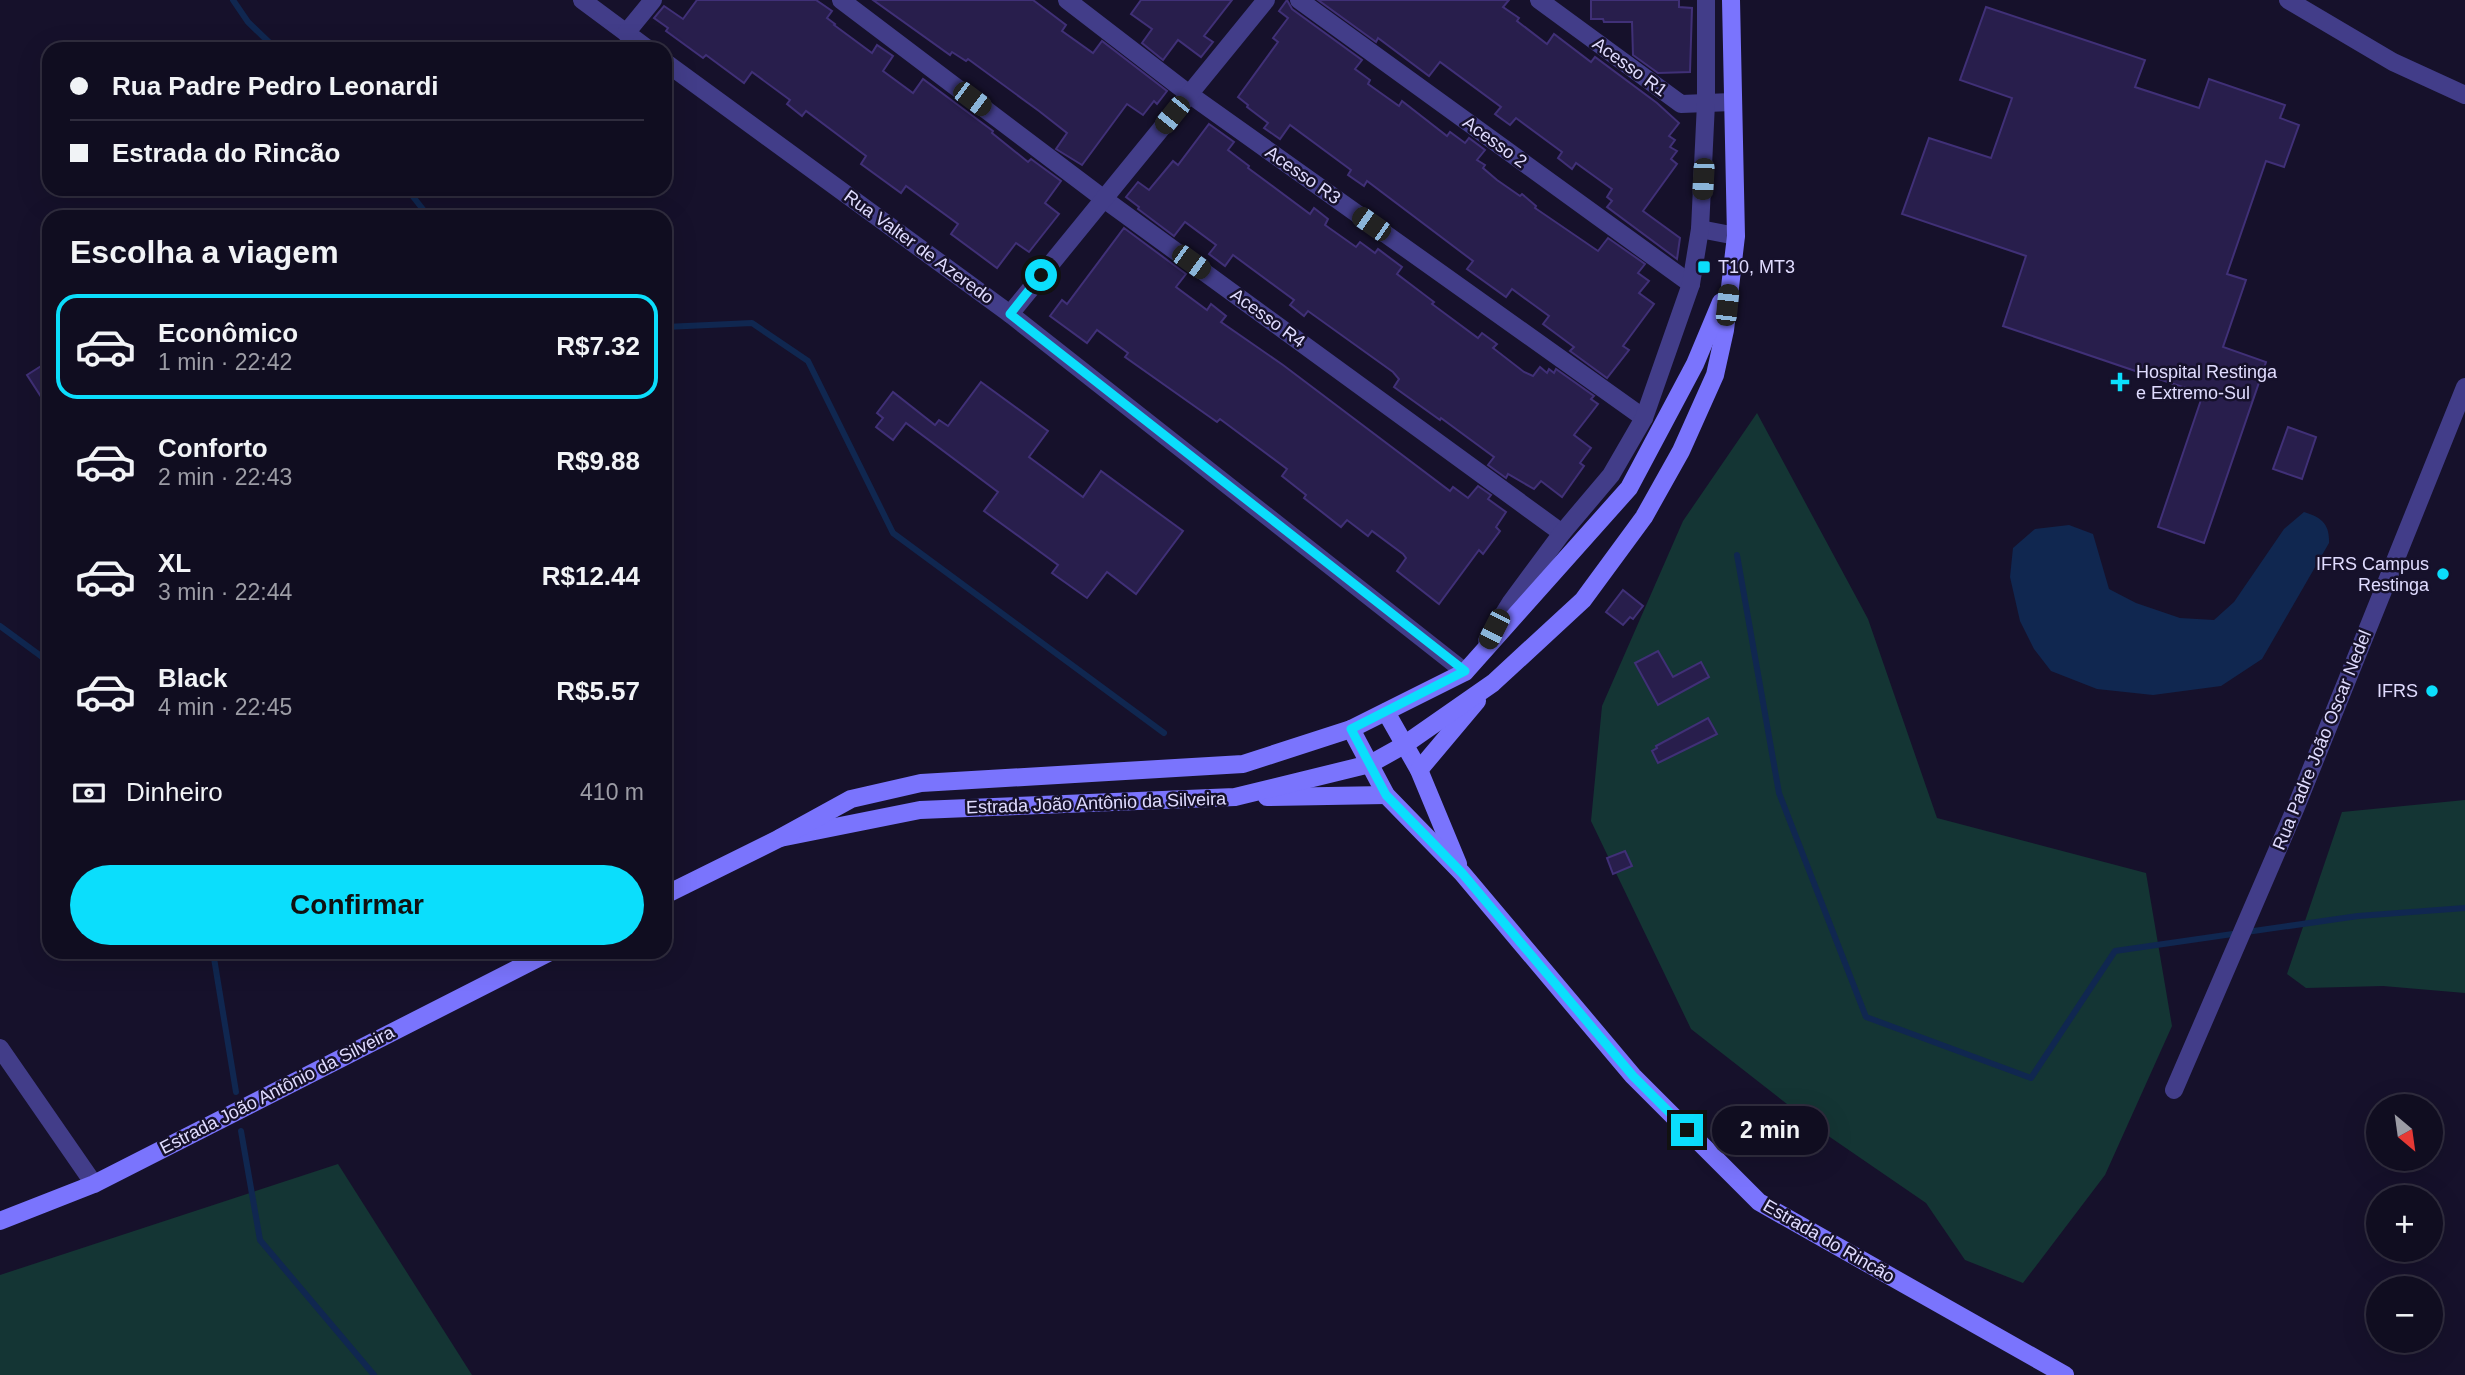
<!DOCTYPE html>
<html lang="pt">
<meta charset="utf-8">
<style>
body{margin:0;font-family:Helvetica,sans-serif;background:#191629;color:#f1f3f6;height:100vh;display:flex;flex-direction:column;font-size:26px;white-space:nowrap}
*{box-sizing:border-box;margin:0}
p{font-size:23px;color:#9c9ca5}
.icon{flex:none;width:38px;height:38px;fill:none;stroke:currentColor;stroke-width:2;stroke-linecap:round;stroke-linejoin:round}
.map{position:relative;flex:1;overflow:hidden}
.sheet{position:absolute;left:42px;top:210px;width:630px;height:749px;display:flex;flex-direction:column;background:#100d20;border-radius:21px;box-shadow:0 7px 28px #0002,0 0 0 2px #302d3e}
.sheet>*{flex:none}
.banner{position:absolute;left:42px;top:42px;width:630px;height:154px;border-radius:21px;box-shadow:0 7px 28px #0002,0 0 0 2px #302d3e;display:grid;align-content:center;height:154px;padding:0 28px;background:#100d20}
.needle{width:46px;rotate:151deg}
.fabs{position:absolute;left:2366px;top:1094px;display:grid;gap:14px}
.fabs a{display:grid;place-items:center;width:77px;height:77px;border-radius:50%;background:#100d20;box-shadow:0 7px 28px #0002,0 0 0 2px #302d3e;font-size:35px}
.end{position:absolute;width:32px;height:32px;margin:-16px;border:9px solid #0bdefc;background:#111;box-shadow:0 0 0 4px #111}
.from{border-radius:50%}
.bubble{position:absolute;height:49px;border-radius:24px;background:#100d20;box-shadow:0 7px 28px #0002,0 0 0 2px #302d3e;font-size:23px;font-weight:700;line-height:49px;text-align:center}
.car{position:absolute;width:21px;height:42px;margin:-21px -10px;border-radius:9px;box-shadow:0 0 5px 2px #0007;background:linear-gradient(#222 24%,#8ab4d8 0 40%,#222 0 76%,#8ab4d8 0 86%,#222 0)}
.banner b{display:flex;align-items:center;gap:24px;height:66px;font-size:26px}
.banner b+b{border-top:2px solid #302d3e}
.banner i{width:18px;height:18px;background:#f1f3f6}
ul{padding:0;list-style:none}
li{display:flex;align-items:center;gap:21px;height:105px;margin:0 14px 10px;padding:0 14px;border:4px solid transparent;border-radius:21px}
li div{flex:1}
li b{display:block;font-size:26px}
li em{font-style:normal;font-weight:700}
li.on{border-color:#0bdefc}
li>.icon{width:63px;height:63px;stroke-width:1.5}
h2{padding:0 28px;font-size:32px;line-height:84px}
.pay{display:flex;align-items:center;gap:18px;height:77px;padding:0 28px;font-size:26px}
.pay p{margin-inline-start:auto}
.button{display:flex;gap:14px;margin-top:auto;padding:14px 28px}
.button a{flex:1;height:80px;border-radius:42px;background:#0bdefc;color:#111;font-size:28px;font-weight:700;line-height:80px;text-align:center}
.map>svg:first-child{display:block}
.green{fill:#143534}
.water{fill:#102750}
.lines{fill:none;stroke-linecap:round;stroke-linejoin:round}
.stream{stroke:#102750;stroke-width:6}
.building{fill:#281e4c;stroke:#403077;stroke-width:2}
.street{stroke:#423d89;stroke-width:18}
.secondary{stroke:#7a74fd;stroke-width:18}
.route{stroke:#0bdefc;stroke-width:9}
.poi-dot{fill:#0bdefc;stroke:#16112b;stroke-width:2.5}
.labels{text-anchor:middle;stroke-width:5;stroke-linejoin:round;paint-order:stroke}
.street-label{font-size:18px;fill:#e0dcff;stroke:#16112b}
.poi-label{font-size:18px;fill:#e0dcff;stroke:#16112b;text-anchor:start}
</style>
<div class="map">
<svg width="2465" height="1375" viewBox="0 0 2465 1375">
<rect width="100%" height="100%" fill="#16112b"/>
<g class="green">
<polygon points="1757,413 1868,619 1937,818 2146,873 2172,1026 2105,1175 2023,1283 1965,1260 1926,1203 1824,1133 1691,1029 1591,821 1602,706 1683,521"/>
<polygon points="2465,800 2465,993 2383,986 2306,988 2287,974 2342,812"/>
<polygon points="338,1164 472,1375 0,1375 0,1275"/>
</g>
<path class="water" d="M2304,512C2321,517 2330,524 2329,543L2262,659L2221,686L2153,695L2097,689L2051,671L2034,649L2020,621L2010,577L2013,548L2035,529L2069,525L2093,534L2109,589L2136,603L2180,618L2214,620L2234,602L2284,529Z"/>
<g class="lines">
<g class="stream">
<polyline points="233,0 248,22 276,49"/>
<polyline points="407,189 429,217"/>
<polyline points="665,327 752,323 808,361 893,533 1164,733"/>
<polyline points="1737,555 1779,793 1866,1017 2031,1078 2115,951 2358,916 2465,908"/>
<polyline points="0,626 49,662"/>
<polyline points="213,952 236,1092"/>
<polyline points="241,1131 260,1240 374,1375"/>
</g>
</g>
<g class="building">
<polygon points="697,0 816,0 832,11 827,18 835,24 834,25 872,53 877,45 893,56 883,71 913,93 923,79 993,131 992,133 1028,162 1031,159 1061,181 1045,203 1059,214 1029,252 1016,243 997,268 951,234 958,224 906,186 901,193 861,164 866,156 806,111 802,116 787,104 790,100 752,72 744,83 706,55 703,58 666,31 668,28 654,18 664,6 683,19"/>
<polygon points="873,0 1033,0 1066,25 1062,31 1093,53 1102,41 1167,91 1157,104 1154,101 1143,115 1127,104 1082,165 1056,149 1067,133 1039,111 968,59 966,61 952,52 950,55"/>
<polygon points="1141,0 1232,0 1204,36 1213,42 1201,57 1178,40 1163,60 1142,43 1152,29 1131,14"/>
<polygon points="1287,0 1292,9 1362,60 1355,69 1370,80 1368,84 1399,106 1402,101 1447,136 1450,132 1465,143 1469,138 1485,150 1477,160 1485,165 1483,168 1497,180 1520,196 1522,194 1536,206 1535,208 1598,251 1608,238 1645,264 1638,273 1649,281 1639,293 1654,304 1623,346 1629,350 1607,378 1570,351 1574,347 1543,324 1549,316 1534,305 1512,289 1506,297 1467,269 1473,261 1367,181 1364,186 1348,175 1351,170 1290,125 1280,139 1264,128 1268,123 1247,107 1248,105 1238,97 1278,42 1273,38 1288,18 1279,11"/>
<polygon points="1318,0 1509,0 1503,7 1519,18 1517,21 1547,44 1554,34 1591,62 1595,57 1657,103 1679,123 1669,136 1675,140 1670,147 1677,151 1671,159 1677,164 1643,211 1680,238 1677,259 1607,207 1612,201 1607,197 1612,189 1576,163 1572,169 1558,158 1562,152 1516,118 1510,125 1495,114 1501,107 1440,62 1429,76 1378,38 1376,42"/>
<polygon points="1591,0 1679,0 1679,7 1692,8 1690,72 1658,73 1633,55 1632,22 1604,22 1603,19 1591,19"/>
<polygon points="1986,7 2145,60 2135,87 2199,108 2209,79 2285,105 2280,118 2299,125 2284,167 2266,161 2227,274 2246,280 2223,347 2266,362 2204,543 2158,527 2203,394 2003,326 2026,256 1902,214 1929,138 1991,158 2012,98 1960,80"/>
<polygon points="1209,124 1234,142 1228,150 1249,166 1248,168 1310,214 1314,208 1328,219 1325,225 1356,247 1360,242 1375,253 1378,249 1402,267 1397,274 1434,302 1432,304 1478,338 1482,333 1497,344 1493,348 1524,372 1533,376 1540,367 1547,373 1549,369 1554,373 1556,369 1594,396 1591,399 1598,404 1574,435 1591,448 1580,463 1584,466 1562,497 1541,481 1534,489 1508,474 1506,478 1488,465 1494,457 1441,418 1440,420 1394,387 1399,379 1393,372 1308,311 1304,316 1290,305 1294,300 1233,255 1225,266 1209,254 1216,245 1185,222 1174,236 1138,209 1139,207 1126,197 1138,182 1149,190 1173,161 1178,165"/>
<polygon points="1124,228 1186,274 1176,287 1207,310 1211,304 1226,316 1221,322 1283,365 1450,491 1453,487 1468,498 1478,486 1491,495 1488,499 1506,512 1496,527 1500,531 1483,554 1479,550 1439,604 1397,571 1406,558 1403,554 1372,531 1368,536 1347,520 1341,527 1304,498 1306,495 1282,476 1287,469 1220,419 1217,422 1125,357 1128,353 1097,330 1087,343 1050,316 1062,300 1067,304"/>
<polygon points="49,361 49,409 27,375"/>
<polygon points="981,382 1048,431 1029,457 1083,497 1101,471 1183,531 1136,594 1107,572 1087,598 1052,573 1058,565 984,511 998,492 906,423 893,440 876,427 883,418 877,413 893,392 935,425 939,420 948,426"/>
<polygon points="2288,427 2316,437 2302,479 2273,469"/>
<polygon points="1623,590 1643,606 1633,619 1630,617 1623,625 1606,612"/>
<polygon points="1658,651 1673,677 1701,662 1709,677 1658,705 1635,663"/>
<polygon points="1708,718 1717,734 1658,763 1652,751 1657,748 1656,746"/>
<polygon points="1625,851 1632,866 1613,874 1607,858"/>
</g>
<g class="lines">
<g class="street">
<polyline points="582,0 648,49"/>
<polyline points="841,0 1104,199 1562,533"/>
<polyline points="1067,0 1189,94 1644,418"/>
<polyline points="1299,0 1691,284"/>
<polyline points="1539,0 1681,104 1732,102"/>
<polyline points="2288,0 2393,62 2465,95"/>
<polyline points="626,33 653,0"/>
<polyline points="665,62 1010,314 1465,672"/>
<polyline points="1700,229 1736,236"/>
<polyline points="1010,314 1266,0"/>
<polyline points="1487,641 1511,602 1562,533 1611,475 1644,418 1691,284 1700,229 1706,103 1706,0"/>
<polyline points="0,1048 94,1184"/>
<polyline points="2174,1090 2296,807 2465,387"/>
</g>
<g class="secondary">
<polyline points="1386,712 1419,770 1458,864"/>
<polyline points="1351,729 1386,795 1462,873 1633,1076 1759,1202 2065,1375"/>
<polyline points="1419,770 1477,701"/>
<polyline points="1267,797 1386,795"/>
<polyline points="780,838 920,810 1235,797 1370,764 1404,745 1493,683 1583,600 1644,517 1681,451 1715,375 1725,330 1736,236 1731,0"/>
<polyline points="665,895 780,838 851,799 921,783 1243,764 1351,729 1465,672 1629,488 1695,364 1721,302"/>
<polyline points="0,1221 94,1184 550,952"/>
</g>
</g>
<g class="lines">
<polyline class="route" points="1041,275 1010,314 1465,671 1351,729 1386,795 1462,873 1633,1076 1687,1130"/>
</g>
<g class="poi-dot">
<rect x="1697" y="260" width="14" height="14" rx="3.5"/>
<path d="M2116.5 371.5h7v7h7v7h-7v7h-7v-7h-7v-7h7z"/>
<circle cx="2443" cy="574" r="7"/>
<circle cx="2432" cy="691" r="7"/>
</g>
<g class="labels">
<g class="street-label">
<text transform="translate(1630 67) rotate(36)" y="6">Acesso R1</text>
<text transform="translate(1495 142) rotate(36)" y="6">Acesso 2</text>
<text transform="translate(1303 175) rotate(35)" y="6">Acesso R3</text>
<text transform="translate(919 247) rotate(36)" y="6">Rua Valter de Azeredo</text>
<text transform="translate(1268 318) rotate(36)" y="6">Acesso R4</text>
<text transform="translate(2322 740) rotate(-68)" y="6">Rua Padre João Oscar Nedel</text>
<text transform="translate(1096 803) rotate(-2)" y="6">Estrada João Antônio da Silveira</text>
<text transform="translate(277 1090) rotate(-27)" y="6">Estrada João Antônio da Silveira</text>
<text transform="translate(1829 1241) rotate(30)" y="6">Estrada do Rincão</text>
</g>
<g class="poi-label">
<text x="1718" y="273">T10, MT3</text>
<text x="2136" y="378">Hospital Restinga<tspan x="2136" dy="21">e Extremo-Sul</tspan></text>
<text x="2429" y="570" text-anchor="end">IFRS Campus<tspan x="2429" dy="21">Restinga</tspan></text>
<text x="2418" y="697" text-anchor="end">IFRS</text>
</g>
</g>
</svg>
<div class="fabs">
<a><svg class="needle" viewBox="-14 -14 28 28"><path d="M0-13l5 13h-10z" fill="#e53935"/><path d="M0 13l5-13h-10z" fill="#9c9ca5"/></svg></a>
<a>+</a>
<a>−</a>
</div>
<i class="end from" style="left:1041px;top:275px"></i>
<i class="end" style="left:1687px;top:1130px"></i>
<div class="bubble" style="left:1712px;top:1106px;width:116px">2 min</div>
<i class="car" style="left:972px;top:99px;rotate:127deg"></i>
<i class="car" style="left:1172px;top:115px;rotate:219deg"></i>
<i class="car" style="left:1703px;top:179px;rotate:183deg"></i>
<i class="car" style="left:1371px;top:224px;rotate:305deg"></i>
<i class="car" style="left:1191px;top:262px;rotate:126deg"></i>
<i class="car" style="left:1727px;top:305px;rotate:6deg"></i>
<i class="car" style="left:1494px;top:629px;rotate:207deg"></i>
<div class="banner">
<b><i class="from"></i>Rua Padre Pedro Leonardi</b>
<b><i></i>Estrada do Rincão</b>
</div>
<section class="sheet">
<h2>Escolha a viagem</h2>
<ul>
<li class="on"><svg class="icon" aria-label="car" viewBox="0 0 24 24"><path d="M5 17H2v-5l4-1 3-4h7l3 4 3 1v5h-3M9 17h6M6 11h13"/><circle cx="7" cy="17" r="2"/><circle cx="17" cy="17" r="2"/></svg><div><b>Econômico</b><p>1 min · 22:42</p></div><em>R$7.32</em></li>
<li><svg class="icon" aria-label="car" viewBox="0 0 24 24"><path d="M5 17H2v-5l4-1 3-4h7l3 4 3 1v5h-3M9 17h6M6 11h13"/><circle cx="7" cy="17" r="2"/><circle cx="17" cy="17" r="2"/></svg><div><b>Conforto</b><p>2 min · 22:43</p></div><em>R$9.88</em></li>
<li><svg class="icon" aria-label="car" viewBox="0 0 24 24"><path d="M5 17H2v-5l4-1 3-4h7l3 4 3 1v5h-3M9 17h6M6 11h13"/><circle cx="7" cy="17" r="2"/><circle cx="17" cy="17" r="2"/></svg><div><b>XL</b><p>3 min · 22:44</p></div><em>R$12.44</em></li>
<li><svg class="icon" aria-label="car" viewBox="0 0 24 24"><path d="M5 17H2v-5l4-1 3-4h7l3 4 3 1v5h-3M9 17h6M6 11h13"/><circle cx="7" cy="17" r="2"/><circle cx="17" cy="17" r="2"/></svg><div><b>Black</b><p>4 min · 22:45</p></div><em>R$5.57</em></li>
</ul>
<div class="pay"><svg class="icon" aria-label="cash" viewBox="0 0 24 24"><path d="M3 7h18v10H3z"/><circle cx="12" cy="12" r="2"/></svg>Dinheiro<p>410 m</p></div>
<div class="button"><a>Confirmar</a></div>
</section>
</div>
